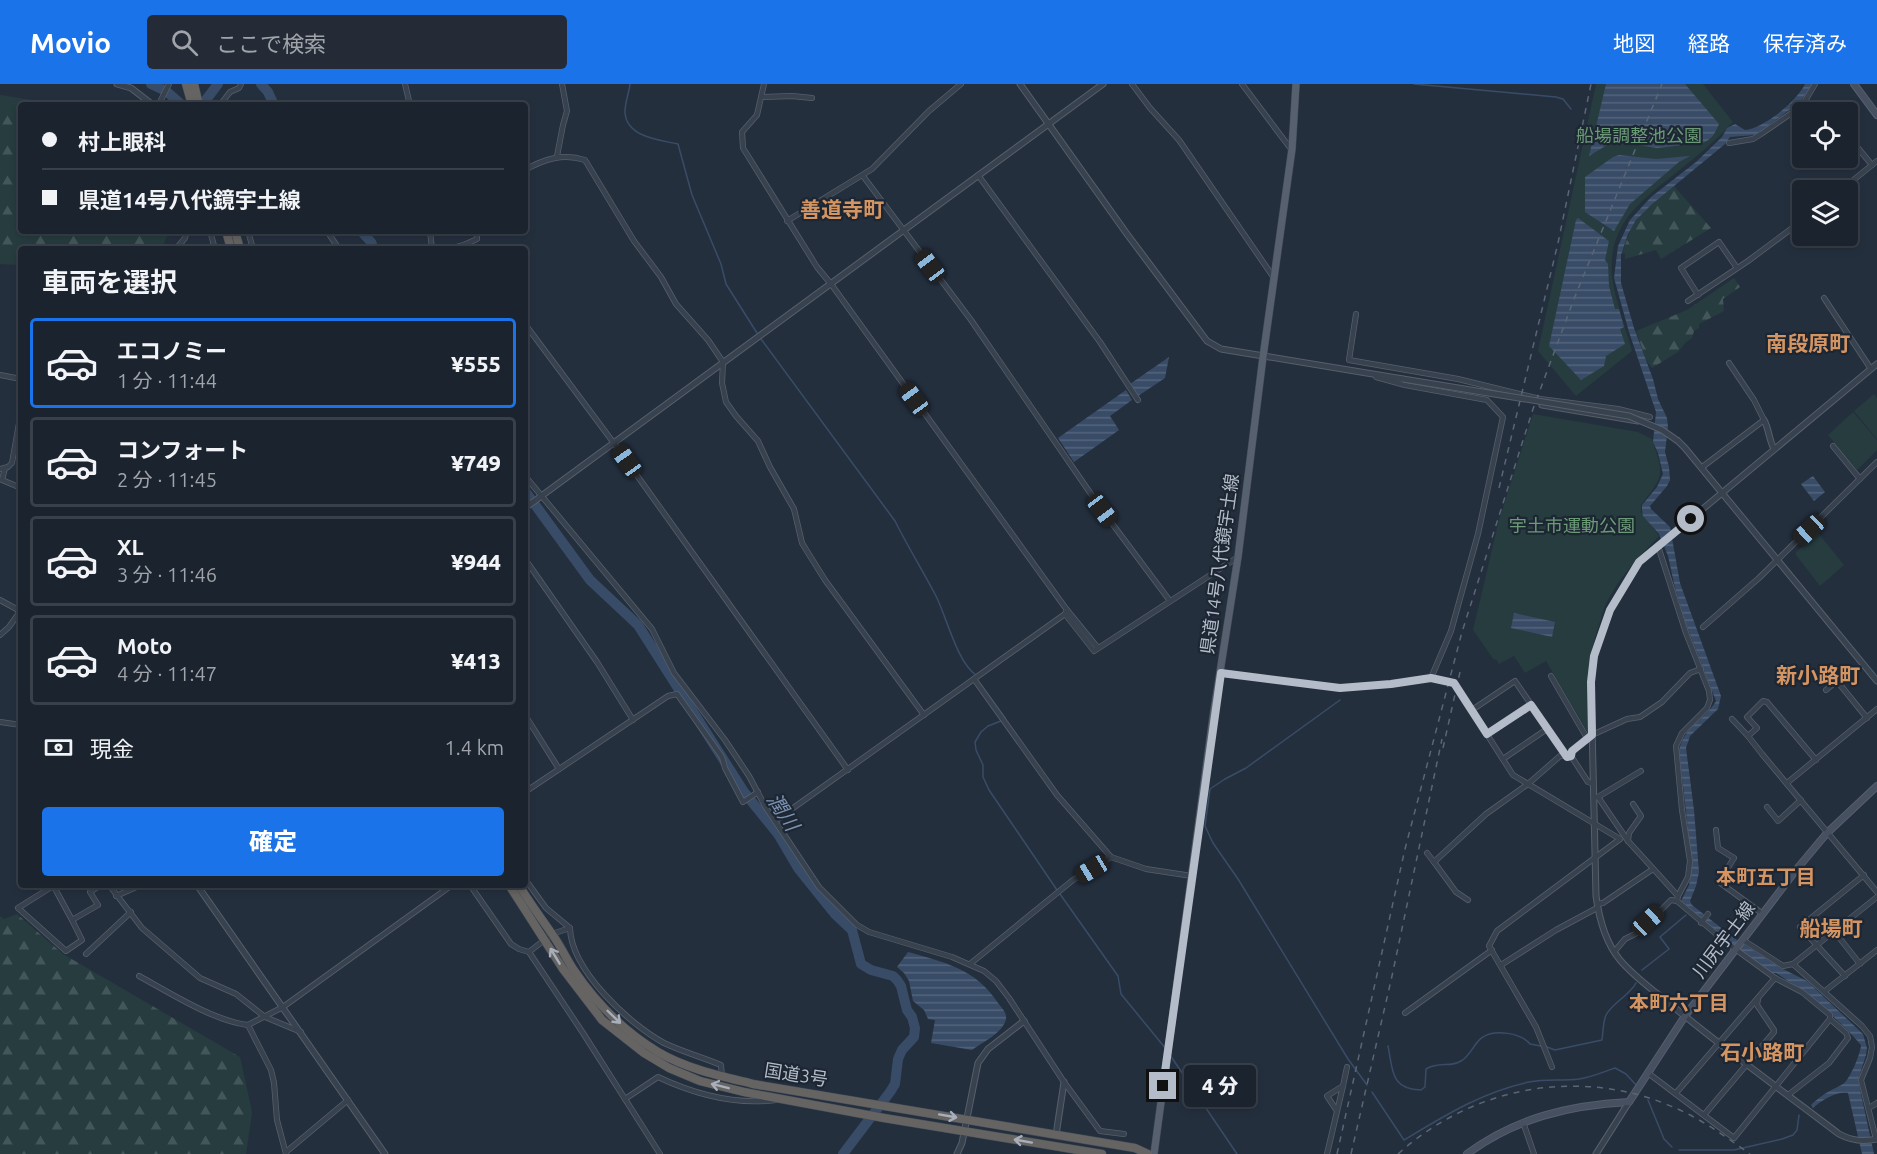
<!DOCTYPE html>
<html lang="ja">
<meta charset="utf-8">
<style>
body{margin:0;font-family:Ubuntu,"Noto Sans JP",sans-serif;background:#242b36;color:#f1f3f6;height:100vh;display:flex;flex-direction:column;font-size:22px;white-space:nowrap}
*{box-sizing:border-box;margin:0}
p{font-size:20px;color:#a0a4aa}
.icon{flex:none;width:33px;height:33px;fill:none;stroke:currentColor;stroke-width:2;stroke-linecap:round;stroke-linejoin:round}
.map{position:relative;flex:1;overflow:hidden}
.details{position:absolute;left:18px;top:162px;width:510px;height:642px;display:flex;flex-direction:column;background:#1b232e;border-radius:6px;box-shadow:0 3px 9px #0003,0 0 0 2px #39404a}
.details>*{flex:none}
.hud{position:absolute;left:18px;top:18px;width:510px;height:132px;border-radius:6px;box-shadow:0 3px 9px #0003,0 0 0 2px #39404a;display:grid;align-content:center;height:132px;padding:0 24px;background:#1b232e}
.fabs{position:absolute;left:1792px;top:18px;display:grid;gap:12px}
.fabs a{display:grid;place-items:center;width:66px;height:66px;border-radius:6px;background:#1b232e;box-shadow:0 3px 9px #0003,0 0 0 2px #39404a;font-size:30px}
.end{position:absolute;width:27px;height:27px;margin:-14px;border:8px solid #b4bcc9;background:#111;box-shadow:0 0 0 3px #111}
.from{border-radius:50%}
.bubble{position:absolute;height:42px;border-radius:6px;background:#1b232e;box-shadow:0 3px 9px #0003,0 0 0 2px #39404a;font-size:20px;font-weight:800;line-height:42px;text-align:center}
.car{position:absolute;width:18px;height:36px;margin:-18px -9px;border-radius:8px;box-shadow:0 0 4px 2px #0007;background:linear-gradient(#222 24%,#8ab4d8 0 40%,#222 0 76%,#8ab4d8 0 86%,#222 0)}
.hud b{display:flex;align-items:center;gap:21px;height:57px;font-size:22px}
.hud b+b{border-top:2px solid #39404a}
.hud i{width:15px;height:15px;background:#f1f3f6}
ul{padding:0;list-style:none}
li{display:flex;align-items:center;gap:18px;height:90px;margin:0 12px 9px;padding:0 12px;border:3px solid #39404a;border-radius:6px}
li div{flex:1}
li b{display:block;font-size:22px}
li em{font-style:normal;font-weight:800}
li.selected{border-color:#1a73e8}
li>.icon{width:54px;height:54px;stroke-width:1.5}
h2{padding:0 24px;font-size:27px;line-height:72px}
.pay{display:flex;align-items:center;gap:15px;height:66px;padding:0 24px;font-size:22px}
.pay p{margin-inline-start:auto}
.primary-button{display:flex;gap:12px;margin-top:auto;padding:12px 24px}
.primary-button a{flex:1;height:69px;border-radius:6px;background:#1a73e8;color:#fff;font-size:24px;font-weight:800;line-height:69px;text-align:center}
header{display:flex;align-items:center;gap:36px;box-sizing:border-box;height:84px;padding:0 30px;background:#1a73e8;color:#fff}
header strong{font-size:28px}
nav{display:flex;gap:33px;margin-inline-start:auto;font-size:21px}
.search{width:420px;height:54px;background:#242b36;display:flex;align-items:center;gap:15px;box-sizing:border-box;padding:0 21px;border-radius:6px;color:#a0a4aa;font-size:22px}
.map>svg:first-child{display:block}
.green{fill:#263c3f}
.forest{fill:url(#forest-firs)}
.water{fill:url(#water-rules)}
.lines{fill:none;stroke-linecap:round;stroke-linejoin:round}
.stream{stroke:#394c67;stroke-width:1.5}
.river{stroke:#394c67;stroke-width:10}
.minor-casing{stroke:#565f6c;stroke-width:6}
.tertiary-casing{stroke:#565f6c;stroke-width:7}
.secondary-casing{stroke:#565f6c;stroke-width:8}
.primary-casing{stroke:#414a57;stroke-width:8}
.trunk-casing{stroke:#434c59;stroke-width:9}
.minor{stroke:#38414e;stroke-width:4.5}
.tertiary{stroke:#38414e;stroke-width:5}
.secondary{stroke:#465061;stroke-width:6}
.primary{stroke:#56606e;stroke-width:7}
.trunk{stroke:#656462;stroke-width:8}
.rail{stroke:#5a6575;stroke-width:1.5;stroke-dasharray:6 6;stroke-linecap:butt}
.tertiary-bridge-casing{stroke:#565f6c;stroke-width:7;stroke-linecap:butt}
.tertiary-bridge{stroke:#38414e;stroke-width:5}
.oneway{stroke:#a8afba}
.route{stroke:#b4bcc9;stroke-width:8}
.labels{text-anchor:middle;stroke-width:4.5;stroke-linejoin:round;paint-order:stroke}
.park-label{font-size:18px;fill:#6b9a76;stroke:#1d2633}
.street-label{font-size:18px;fill:#b4bcc9;stroke:#1d2633}
.water-label{font-size:20px;font-style:italic;fill:#7c92b1;stroke:#1d2633}
.neighbourhood-label{font-size:20px;font-weight:bold;fill:#d59563;stroke:#1d2633}
.quarter-label{font-size:21px;font-weight:bold;fill:#d59563;stroke:#1d2633}
</style>
<header>
<strong>Movio</strong>
<div class="search"><svg class="icon" aria-label="search" viewBox="0 0 24 24"><circle cx="10" cy="10" r="6"/><path d="M15 15l6 6"/></svg>ここで検索</div>
<nav><a>地図</a><a>経路</a><a>保存済み</a></nav>
</header>
<div class="map">
<svg width="1877" height="1070" viewBox="0 0 1877 1070">
<defs>
<pattern id="forest-firs" width="22" height="20" patternUnits="userSpaceOnUse" patternTransform="scale(1.5)"><rect width="22" height="20" fill="#263c3f"/><path d="M5 1l3.5 6h-7zM16 11l3.5 6h-7z" fill="#435659"/></pattern>
<pattern id="water-rules" width="6" height="5" patternUnits="userSpaceOnUse" patternTransform="scale(1.5)"><rect width="6" height="5" fill="#394c67"/><path d="M0 2.5h6" fill="none" stroke="#53647b"/></pattern>
</defs>
<rect width="100%" height="100%" fill="#242f3e"/>
<g class="green">
<path d="M1596,0H1703L1733,38C1717,55 1700,70 1682,84C1645,114 1607,138 1612,191C1614,213 1626,245 1632,267L1576,312L1538,267Z"/>
<polygon points="1874,310 1877,314 1877,355 1854,327"/>
<polygon points="1853,328 1877,356 1877,366 1857,386 1828,351"/>
<path d="M1533,330L1638,348L1652,355C1664,392 1665,390 1641,421V428L1659,452C1641,471 1622,490 1609,514C1605,520 1603,528 1601,535C1586,576 1587,603 1589,646L1587,647L1546,577L1525,589L1514,572L1499,580L1496,575L1494,576L1473,546L1499,436Z"/>
<polygon points="1818,449 1844,481 1820,502 1796,471 1796,468"/>
</g>
<g class="forest">
<polygon points="0,11 64,21 21,21 21,147 167,147 167,152 161,165 21,165 21,181 0,180"/>
<polygon points="1674,102 1711,144 1661,175 1656,166 1625,175 1625,170 1622,169 1632,142 1648,122"/>
<polygon points="1734,194 1740,203 1723,215 1724,227 1699,240 1699,244 1694,247 1692,254 1686,258 1678,268 1652,284 1646,276 1636,247 1687,226"/>
<polygon points="17,830 63,870 240,973 252,1028 246,1070 0,1070 0,832 4,835"/>
</g>
<g class="water">
<path d="M1606,0H1685L1719,40C1715,49 1712,56 1702,59L1657,64L1619,58H1612L1589,72Z"/>
<path d="M1805,0H1813L1799,19L1755,51L1730,53L1725,60L1651,121L1636,136L1628,150L1621,171V199L1634,244L1653,295L1658,315L1667,334L1668,343L1665,368L1669,383L1670,396L1667,402L1650,422L1651,425L1670,443L1680,499L1721,612L1718,625L1690,652L1686,664L1694,726L1699,788L1696,802L1690,817L1692,821L1734,854L1779,883L1807,897L1863,950L1867,964L1866,971L1858,996L1874,1070H1862L1848,1009C1836,1007 1822,1016 1813,1024L1811,1021C1824,1009 1828,1008 1843,1000C1849,997 1861,969 1861,961C1837,933 1807,909 1776,889H1771L1686,825L1681,817L1689,801L1692,780L1679,667C1684,641 1705,637 1716,617L1686,540L1675,504L1668,472L1659,450L1643,432L1642,426V421L1657,403L1663,390L1658,369L1653,358L1656,328L1629,248L1614,194L1618,162L1630,136L1651,113L1696,78L1722,53L1727,44L1735,40L1745,46C1764,44 1797,17 1805,0Z"/>
<polygon points="1619,71 1656,75 1690,72 1679,78 1630,120 1614,147 1585,128 1585,93 1613,73"/>
<polygon points="1578,134 1609,157 1605,176 1608,180 1609,202 1615,225 1619,225 1624,243 1620,245 1625,260 1606,272 1604,282 1581,296 1549,262 1576,136"/>
<polygon points="1169,273 1165,294 1138,312 1130,300"/>
<polygon points="1126,306 1132,316 1110,332 1119,346 1074,378 1058,354"/>
<polygon points="1813,392 1825,408 1814,417 1801,400"/>
<polygon points="1514,529 1555,538 1552,553 1511,544"/>
<path d="M908,868C944,878 976,885 998,919C1002,924 1007,929 1006,935C1003,949 983,958 972,966L931,959L935,936L928,935L924,926L913,917L909,897L904,889L897,883Z"/>
</g>
<g class="lines">
<g class="stream">
<path d="M630,0C629,9 625,18 625,28C626,53 659,56 678,60L692,111L721,180L726,200L757,249"/>
<polyline points="1414,0 1556,13 1563,15 1571,25"/>
<path d="M761,255L895,437C908,463 923,487 936,512C947,534 957,578 976,591"/>
<polyline points="979,598 1005,634"/>
<polyline points="1340,616 1246,684 1225,695 1210,705 1205,742 1213,759 1238,795 1348,975 1367,1001"/>
<polyline points="1001,637 988,642 981,648 975,658 976,666 983,681 983,693 989,706 1057,806"/>
<polyline points="1060,810 1118,892 1121,910 1166,965"/>
<polyline points="1642,886 1669,865 1660,853 1686,831"/>
<path d="M1388,962C1393,986 1390,1005 1421,1006L1425,1003L1426,985C1440,977 1450,984 1461,977C1471,972 1474,958 1483,953C1495,945 1521,949 1530,960L1541,962"/>
<path d="M1547,963L1555,966L1602,956C1603,949 1603,938 1606,931C1613,918 1629,912 1636,899"/>
<polyline points="1170,971 1237,1070"/>
<path d="M1372,1008L1404,1056C1444,1032 1482,1008 1529,998C1546,995 1563,997 1579,995C1592,993 1603,988 1615,984L1626,990L1636,1001"/>
<polyline points="1648,1016 1664,1055 1672,1063"/>
<polyline points="1875,1018 1877,1016"/>
<polyline points="1679,1066 1734,1066 1782,1055 1793,1051 1797,1046 1799,1031"/>
</g>
<g class="river">
<polyline points="151,0 166,7 182,21"/>
<polyline points="261,0 268,8 274,21"/>
<polyline points="202,21 218,0"/>
<polyline points="361,147 371,158 374,165"/>
<polyline points="525,407 590,496 638,541 744,708 778,750 798,784 835,830 852,846 861,880 871,886 893,892 897,896 901,902 907,926 912,933 915,944 914,953 902,966 898,975 895,1000 890,1008 843,1070"/>
</g>
<g class="minor-casing">
<g id="minor">
<polyline points="405,0 410,21"/>
<polyline points="764,0 757,31 742,48 743,64 817,183 831,200 1067,526 1065,530 1094,567 1238,473"/>
<polyline points="1132,0 1150,24 1179,56 1274,194"/>
<polyline points="1242,0 1291,65"/>
<polyline points="763,13 792,12 812,14"/>
<polyline points="156,21 159,20 169,0"/>
<polyline points="220,21 230,8 239,4 241,0"/>
<polyline points="1848,52 1872,81"/>
<polyline points="1729,59 1753,55 1761,50 1802,22 1815,0"/>
<polyline points="557,72 563,41 567,27 562,0"/>
<path d="M525,86C544,75 563,69 585,76L634,157L661,193L676,220L708,256L723,278L722,299L726,318L736,332L758,357L770,383L794,425L802,459L810,472L825,496L924,631"/>
<polyline points="978,91 1100,258 1138,316"/>
<polyline points="863,92 971,236 1102,426 1170,517"/>
<polyline points="1841,106 1877,77"/>
<polyline points="787,137 872,85 929,27 961,0"/>
<polyline points="210,147 215,165"/>
<polyline points="248,147 253,165"/>
<polyline points="327,147 339,165"/>
<polyline points="430,147 432,165"/>
<polyline points="466,160 477,155 477,147"/>
<polyline points="176,165 185,154 187,147"/>
<polyline points="450,165 466,160 469,165"/>
<polyline points="1698,211 1681,184 1719,158 1737,184"/>
<polyline points="1824,214 1871,285"/>
<polyline points="1688,217 1748,177 1803,136"/>
<polyline points="1356,230 1349,276 1458,295 1540,315 1618,325 1650,333"/>
<polyline points="525,240 613,358 848,686"/>
<polyline points="0,291 21,295"/>
<polyline points="1833,362 1860,395"/>
<polyline points="5,384 2,396 21,404"/>
<polyline points="1701,384 1764,336 1754,316 1729,279"/>
<polyline points="0,385 8,383 12,379 21,328"/>
<polyline points="525,392 652,545 674,589 725,656 749,692 765,722 819,803 857,841 869,848 952,873 984,887 996,897 1009,914 1064,998 1100,1047 1124,1050"/>
<polyline points="1658,462 1686,549 1709,607 1710,616 1707,624 1682,649 1676,662 1682,726 1690,777 1688,793 1678,812"/>
<polyline points="525,475 597,578 633,636"/>
<polyline points="0,516 20,527"/>
<polyline points="1067,526 1098,564"/>
<polyline points="1703,543 1759,494 1877,378"/>
<polyline points="0,551 9,543 21,526"/>
<polyline points="1221,589 1340,604 1391,600 1431,594 1451,547 1478,450 1503,333 1487,316 1405,301 1376,293"/>
<polyline points="1551,592 1587,654"/>
<polyline points="1431,594 1454,599 1513,691 1620,755"/>
<polyline points="974,595 1057,711 1111,773 1146,785 1192,792"/>
<polyline points="1826,606 1837,597 1867,634"/>
<polyline points="1472,626 1515,597 1567,673"/>
<polyline points="525,631 559,685"/>
<polyline points="1732,635 1748,652 1762,670 1877,808"/>
<polyline points="0,638 21,641"/>
<polyline points="1487,650 1531,621"/>
<polyline points="1748,652 1757,644 1747,633 1763,617 1767,618 1816,676"/>
<polyline points="1571,672 1572,667 1592,651 1627,635 1640,633 1662,618 1690,589 1701,585"/>
<polyline points="1503,675 1547,645"/>
<polyline points="1787,699 1877,625"/>
<polyline points="525,708 668,612 677,610 722,673 725,684 743,718 758,708"/>
<polyline points="1594,713 1598,713 1628,757 1678,812 1677,817 1727,859 1775,894 1802,908 1830,931 1830,935 1846,949 1848,954 1829,979 1788,1011"/>
<polyline points="1598,713 1641,687"/>
<polyline points="21,722 19,729 21,736"/>
<polyline points="1767,723 1778,737 1801,716"/>
<polyline points="775,737 1065,530"/>
<polyline points="1716,746 1718,764 1734,774 1719,798 1763,830"/>
<polyline points="1628,757 1629,749 1641,732 1633,720"/>
<polyline points="1427,769 1434,778"/>
<path d="M525,795L546,824L570,844C571,886 629,940 664,959C683,968 702,973 721,981L722,993"/>
<polyline points="53,801 72,836 98,821 90,808 101,801"/>
<polyline points="109,801 142,844 200,894 236,910 265,933 301,948"/>
<polyline points="470,801 511,860 519,865 529,868 583,949 660,1070"/>
<polyline points="53,802 18,824 66,867 82,856 72,836"/>
<polyline points="116,812 141,801"/>
<polyline points="1468,816 1456,808 1434,778 1486,730 1528,700 1560,672 1571,672 1588,698 1594,700"/>
<polyline points="1597,820 1603,819 1653,785"/>
<polyline points="1701,839 1708,830"/>
<polyline points="1834,847 1860,880"/>
<polyline points="1743,856 1783,882 1793,880 1877,813"/>
<polyline points="529,868 552,850 570,844"/>
<polyline points="1614,868 1625,855 1639,848 1671,816 1677,817"/>
<polyline points="86,870 131,828"/>
<polyline points="970,880 1073,796 1111,773"/>
<polyline points="1793,880 1862,942 1870,952 1872,963 1870,974 1861,996 1876,1055"/>
<polyline points="1501,881 1556,846 1597,824"/>
<path d="M139,892C170,909 214,937 248,941"/>
<polyline points="1845,892 1800,843 1864,791"/>
<polyline points="1825,907 1877,866"/>
<polyline points="1405,929 1492,866"/>
<polyline points="1552,983 1536,943 1489,862 1497,847 1620,755"/>
<polyline points="1648,989 1734,1054 1830,935"/>
<polyline points="1343,1002 1347,983"/>
<polyline points="1676,1009 1775,894"/>
<path d="M625,1015L658,993C694,1010 736,1021 776,1016"/>
<polyline points="1869,1024 1877,1019"/>
<polyline points="1704,1031 1774,948 1774,946 1757,921 1758,915"/>
<polyline points="1523,1038 1534,1070"/>
<polyline points="286,1068 348,1016"/>
<polyline points="286,1070 277,1036 274,999 271,986 248,941 283,923 452,801"/>
<polyline points="1327,1070 1343,1002 1327,1012 1337,1027"/>
</g>
</g>
<g class="tertiary-casing">
<g id="tertiary">
<polyline points="117,0 131,4 153,21"/>
<polyline points="1020,0 1127,150 1207,257 1221,265 1403,295"/>
<path d="M1877,280L1639,478L1610,526L1594,572L1591,598L1596,812C1599,834 1605,858 1620,876C1635,894 1657,909 1675,924C1728,968 1784,1008 1839,1050C1852,1057 1863,1058 1877,1055"/>
<polyline points="1542,321 1638,337"/>
<path d="M1764,336C1769,345 1769,356 1774,365"/>
<polyline points="1678,357 1685,364 1877,597"/>
<polyline points="525,424 1103,0"/>
<polyline points="197,801 385,1070"/>
<polyline points="1056,1051 1064,998"/>
<polyline points="957,1070 962,1059 978,979 988,965 1024,937"/>
<polyline points="1596,1070 1629,1018"/>
</g>
</g>
<g class="secondary-casing">
<g id="secondary">
<polyline points="1854,0 1877,31"/>
<path d="M1467,1070C1515,1034 1570,1021 1629,1018L1685,932L1796,786L1827,749L1877,702"/>
</g>
</g>
<g class="primary-casing">
<polyline id="primary" points="1154,1070 1213,633 1238,473 1263,273 1292,65 1296,0"/>
</g>
<g class="trunk-casing">
<g id="trunk">
<polyline points="186,0 192,21"/>
<polyline points="194,0 199,21"/>
<polyline points="226,147 231,165"/>
<polyline points="235,147 240,165"/>
<polyline points="509,801 563,885 602,936 644,969 669,984 700,997 744,1008 884,1034 1102,1070"/>
<path d="M519,801C529,818 541,834 552,850C560,861 566,874 573,885C595,918 625,948 658,968C687,985 721,992 753,1000L1135,1064L1148,1070"/>
</g>
</g>
<use href="#minor" class="minor"/>
<use href="#tertiary" class="tertiary"/>
<use href="#secondary" class="secondary"/>
<use href="#primary" class="primary"/>
<use href="#trunk" class="trunk"/>
<g class="rail">
<polyline points="1499,404 1558,159 1591,0"/>
<polyline points="1443,664 1460,588"/>
<polyline points="1337,1070 1405,765 1462,548 1533,325 1574,215 1662,0"/>
<polyline points="1351,1070 1392,892 1442,655"/>
<path d="M1398,1070C1478,998 1592,981 1688,1030C1710,1041 1730,1056 1750,1070"/>
</g>
<g class="tertiary-bridge-casing">
<polyline id="tertiary-bridge" points="1403,295 1629,332 1662,346 1678,357"/>
</g>
<use href="#tertiary-bridge" class="tertiary-bridge"/>
</g>
<defs><path id="oneway-shaft" d="M-6 0H5M1.5-3L5.5 0L1.5 3" fill="none" stroke-width="1.6" stroke-linecap="round" stroke-linejoin="round" transform="scale(1.5)"/></defs>
<g class="oneway">
<use href="#oneway-shaft" transform="translate(555 872) rotate(-121)"/>
<use href="#oneway-shaft" transform="translate(614 933) rotate(44)"/>
<use href="#oneway-shaft" transform="translate(720 1002) rotate(-166)"/>
<use href="#oneway-shaft" transform="translate(948 1032) rotate(10)"/>
<use href="#oneway-shaft" transform="translate(1023 1057) rotate(-170)"/>
</g>
<g class="lines">
<polyline class="route" points="1163,1002 1221,589 1340,604 1391,600 1431,594 1454,599 1487,650 1531,621 1567,673 1571,672 1572,667 1592,651 1591,598 1594,572 1610,526 1639,478 1691,435"/>
</g>
<g class="labels">
<g class="park-label">
<text x="1639" y="58">船場調整池公園</text>
<text x="1572" y="448">宇土市運動公園</text>
</g>
<g class="street-label">
<text transform="translate(1220 480) rotate(-82)" y="6">県道14号八代鏡宇土線</text>
<text transform="translate(1724 856) rotate(-53)" y="6">川尻宇土線</text>
<text transform="translate(796 991) rotate(9)" y="6">国道3号</text>
</g>
<g class="water-label">
<text transform="translate(783 728) rotate(57)" y="7">潤川</text>
</g>
<g class="neighbourhood-label">
<text x="1766" y="800">本町五丁目</text>
<text x="1679" y="926">本町六丁目</text>
</g>
<g class="quarter-label">
<text x="842" y="133">善道寺町</text>
<text x="1808" y="267">南段原町</text>
<text x="1818" y="599">新小路町</text>
<text x="1831" y="852">船場町</text>
<text x="1762" y="976">石小路町</text>
</g>
</g>
</svg>
<div class="fabs">
<a><svg class="icon" aria-label="locate" viewBox="0 0 24 24"><circle cx="12" cy="12" r="6"/><path d="M12 2v4M12 18v4M2 12h4M18 12h4"/></svg></a>
<a><svg class="icon" aria-label="layers" viewBox="0 0 24 24"><path d="M12 4l9 5-9 5-9-5zM3 14l9 5 9-5"/></svg></a>
</div>
<i class="end from" style="left:1691px;top:435px"></i>
<i class="end" style="left:1163px;top:1002px"></i>
<div class="bubble" style="left:1184px;top:981px;width:72px">4 分</div>
<i class="car" style="left:930px;top:182px;rotate:323deg"></i>
<i class="car" style="left:914px;top:315px;rotate:324deg"></i>
<i class="car" style="left:627px;top:377px;rotate:325deg"></i>
<i class="car" style="left:1102px;top:426px;rotate:143deg"></i>
<i class="car" style="left:1809px;top:446px;rotate:227deg"></i>
<i class="car" style="left:1092px;top:785px;rotate:239deg"></i>
<i class="car" style="left:1648px;top:837px;rotate:47deg"></i>
<div class="hud">
<b><i class="from"></i>村上眼科</b>
<b><i></i>県道14号八代鏡宇土線</b>
</div>
<section class="details">
<h2>車両を選択</h2>
<ul>
<li class="selected"><svg class="icon" aria-label="car" viewBox="0 0 24 24"><path d="M5 17H2v-5l4-1 3-4h7l3 4 3 1v5h-3M9 17h6M6 11h13"/><circle cx="7" cy="17" r="2"/><circle cx="17" cy="17" r="2"/></svg><div><b>エコノミー</b><p>1 分 · 11:44</p></div><em>¥555</em></li>
<li><svg class="icon" aria-label="car" viewBox="0 0 24 24"><path d="M5 17H2v-5l4-1 3-4h7l3 4 3 1v5h-3M9 17h6M6 11h13"/><circle cx="7" cy="17" r="2"/><circle cx="17" cy="17" r="2"/></svg><div><b>コンフォート</b><p>2 分 · 11:45</p></div><em>¥749</em></li>
<li><svg class="icon" aria-label="car" viewBox="0 0 24 24"><path d="M5 17H2v-5l4-1 3-4h7l3 4 3 1v5h-3M9 17h6M6 11h13"/><circle cx="7" cy="17" r="2"/><circle cx="17" cy="17" r="2"/></svg><div><b>XL</b><p>3 分 · 11:46</p></div><em>¥944</em></li>
<li><svg class="icon" aria-label="car" viewBox="0 0 24 24"><path d="M5 17H2v-5l4-1 3-4h7l3 4 3 1v5h-3M9 17h6M6 11h13"/><circle cx="7" cy="17" r="2"/><circle cx="17" cy="17" r="2"/></svg><div><b>Moto</b><p>4 分 · 11:47</p></div><em>¥413</em></li>
</ul>
<div class="pay"><svg class="icon" aria-label="cash" viewBox="0 0 24 24"><path d="M3 7h18v10H3z"/><circle cx="12" cy="12" r="2"/></svg>現金<p>1.4 km</p></div>
<div class="primary-button"><a>確定</a></div>
</section>
</div>
